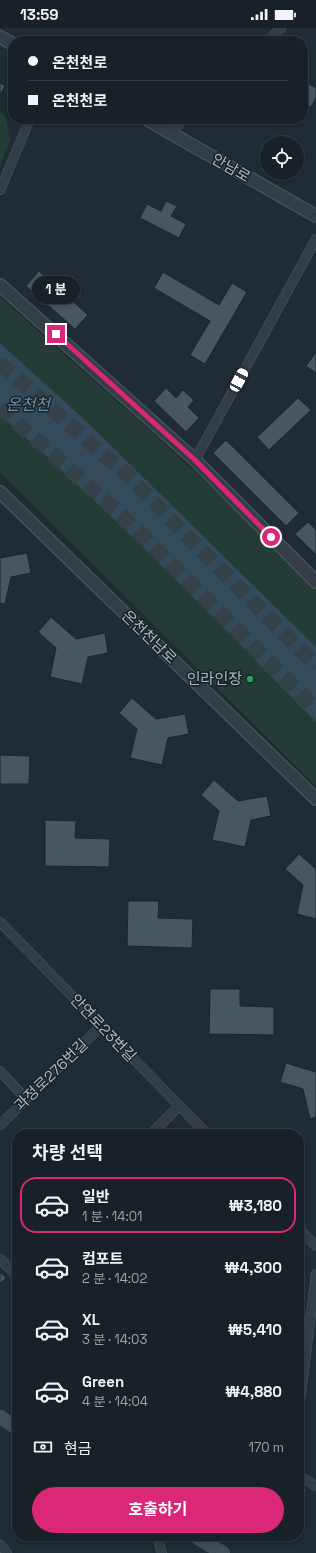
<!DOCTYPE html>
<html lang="ko">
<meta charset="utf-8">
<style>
body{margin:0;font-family:"Space Grotesk","Noto Sans KR",sans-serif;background:#20292f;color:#f1f3f6;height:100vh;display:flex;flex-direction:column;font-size:15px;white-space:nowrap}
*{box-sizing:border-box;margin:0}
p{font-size:13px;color:#9ea3a7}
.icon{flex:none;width:22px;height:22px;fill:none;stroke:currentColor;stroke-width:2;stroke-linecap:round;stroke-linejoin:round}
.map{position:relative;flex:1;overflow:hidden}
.drawer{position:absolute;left:12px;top:1101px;width:292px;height:412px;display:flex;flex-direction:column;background:#172127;border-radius:16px;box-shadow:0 2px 6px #0003,0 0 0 1px #363e44}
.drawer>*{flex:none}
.hud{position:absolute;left:8px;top:8px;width:300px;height:88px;border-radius:16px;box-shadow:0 2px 6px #0003,0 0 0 1px #363e44;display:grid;align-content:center;height:88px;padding:0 20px;background:#172127}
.buttons{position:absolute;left:260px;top:108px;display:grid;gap:8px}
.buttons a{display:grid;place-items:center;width:44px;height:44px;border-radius:50%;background:#172127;box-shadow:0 2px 6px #0003,0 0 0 1px #363e44;font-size:20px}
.end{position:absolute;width:18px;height:18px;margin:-9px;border:5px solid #db2777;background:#fff;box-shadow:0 0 0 2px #fff}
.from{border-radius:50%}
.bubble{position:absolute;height:28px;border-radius:14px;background:#172127;box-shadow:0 2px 6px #0003,0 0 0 1px #363e44;font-size:13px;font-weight:700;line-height:28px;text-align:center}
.car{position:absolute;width:12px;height:24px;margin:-12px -6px;border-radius:5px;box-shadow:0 0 3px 1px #0007;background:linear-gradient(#fff 24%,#345 0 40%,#fff 0 76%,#345 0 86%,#fff 0)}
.hud b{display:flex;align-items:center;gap:14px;height:38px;font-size:15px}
.hud b+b{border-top:1px solid #363e44}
.hud i{width:10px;height:10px;background:#f1f3f6}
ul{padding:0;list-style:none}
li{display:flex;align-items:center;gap:12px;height:56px;margin:0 8px 6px;padding:0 12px;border:2px solid transparent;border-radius:16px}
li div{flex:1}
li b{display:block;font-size:15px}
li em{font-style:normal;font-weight:700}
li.on{border-color:#db2777}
li>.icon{width:36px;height:36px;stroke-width:1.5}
h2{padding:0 20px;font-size:18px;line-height:48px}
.pay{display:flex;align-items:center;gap:10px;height:44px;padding:0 20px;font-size:15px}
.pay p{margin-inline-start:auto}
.primary-button{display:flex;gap:8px;margin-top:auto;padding:8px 20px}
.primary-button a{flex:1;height:46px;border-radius:24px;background:#db2777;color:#fff;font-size:16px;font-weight:700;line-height:46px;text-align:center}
.status{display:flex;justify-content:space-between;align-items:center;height:28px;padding:0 20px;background:#172127;direction:ltr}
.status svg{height:11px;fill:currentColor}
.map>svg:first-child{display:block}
.green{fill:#253b37}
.water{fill:#334b5b}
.building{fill:#485660;stroke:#1a242b}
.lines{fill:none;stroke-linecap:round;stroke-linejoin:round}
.trunk-tunnel{stroke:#344149;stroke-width:15;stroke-dasharray:15 8;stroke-linecap:butt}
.minor-casing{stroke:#505b63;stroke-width:10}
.tertiary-casing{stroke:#505b63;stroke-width:14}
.secondary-casing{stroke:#505b63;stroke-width:14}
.minor{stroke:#333d45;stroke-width:9}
.tertiary{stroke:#333d45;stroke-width:12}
.secondary{stroke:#414d57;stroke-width:13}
.route{stroke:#db2777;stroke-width:5}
.leisure-dot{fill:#2e9e5b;stroke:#182229;stroke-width:1.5}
.labels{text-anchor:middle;stroke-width:3;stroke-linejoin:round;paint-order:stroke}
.street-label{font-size:15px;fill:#acb8c2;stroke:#182229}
.poi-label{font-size:15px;fill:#acb8c2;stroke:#182229;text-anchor:end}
.water-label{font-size:16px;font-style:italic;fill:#6e8fa5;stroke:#182229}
</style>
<div class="status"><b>13:59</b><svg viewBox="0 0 49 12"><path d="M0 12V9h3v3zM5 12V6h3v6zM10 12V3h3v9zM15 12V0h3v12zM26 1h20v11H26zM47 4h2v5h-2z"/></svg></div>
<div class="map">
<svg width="316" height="1525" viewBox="0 0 316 1525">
<rect width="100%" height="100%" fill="#1f2c34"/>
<g class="green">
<polygon points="0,84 6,88 10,113 0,137"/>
<polygon points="0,269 147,400 237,483 316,561 316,758 0,444"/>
</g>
<path class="water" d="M0,315L88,395L316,619V694C213,589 111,483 0,387Z"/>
<g class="building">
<polygon points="303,53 316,60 316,70 311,79 303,75"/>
<polygon points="0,55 5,58 0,67"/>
<polygon points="166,173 177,178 171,188 186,196 179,210 140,190 147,176 161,183"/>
<polygon points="39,243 88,287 75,301 26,258"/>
<polygon points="163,244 219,277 232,255 247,264 205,336 190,327 210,293 154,260"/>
<polygon points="316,324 316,345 306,338"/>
<polygon points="166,360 176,370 183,362 194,372 188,379 199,390 186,404 154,373"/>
<polygon points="298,370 311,382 269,422 257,409"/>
<polygon points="226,412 299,485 286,498 213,425"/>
<polygon points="308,494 316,502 316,527 295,506"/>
<polygon points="27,525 31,545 11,549 5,576 0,575 0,530"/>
<polygon points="51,589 76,611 105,605 108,625 88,629 82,656 50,649 56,620 38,604"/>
<polygon points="132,670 156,691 185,686 189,706 168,710 162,737 130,730 137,701 119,685"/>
<polygon points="0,727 30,728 29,756 0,756"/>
<polygon points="214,752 238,773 267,768 271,788 251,792 245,819 212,812 219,783 201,767"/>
<polygon points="45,792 76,793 75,810 110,811 109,839 45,838"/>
<polygon points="299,826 316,841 316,891 297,886 303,857 285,841"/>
<polygon points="128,873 159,873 158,890 193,891 192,920 127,918"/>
<polygon points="210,961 240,961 240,978 274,979 274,1007 209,1006"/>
<polygon points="286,1035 316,1044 316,1089 310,1091 303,1061 280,1054"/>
<polygon points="0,1244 6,1250 0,1256"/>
</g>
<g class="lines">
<g class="trunk-tunnel">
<polyline points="0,335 127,447 316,638"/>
<polyline points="0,380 122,488 316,681"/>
</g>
<g class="minor-casing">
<g id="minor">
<polyline points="268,13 281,0"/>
<polyline points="170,105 184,91"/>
<polyline points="0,162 30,91"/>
<polyline points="195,432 316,211"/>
<polyline points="0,894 207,1106"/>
<polyline points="0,1043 26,1071"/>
<polyline points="0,1097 101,998"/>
<polyline points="151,1106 179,1078"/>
<polyline points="299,1201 316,1218"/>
<polyline points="0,1231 17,1248"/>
<polyline points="299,1381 316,1246"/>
<polyline points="299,1448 316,1458"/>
<polyline points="160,1508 158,1511 162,1525"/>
<polyline points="0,1517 7,1525"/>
</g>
</g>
<g class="tertiary-casing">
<g id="tertiary">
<polyline points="0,9 13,16"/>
<polyline points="146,91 316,188"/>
<polyline points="0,257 195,432 316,554"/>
<polyline points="0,464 316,771"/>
</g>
</g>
<g class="secondary-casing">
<g id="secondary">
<polyline points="0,1389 17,1400"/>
<polyline points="195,1508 223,1525"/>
</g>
</g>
<use href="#minor" class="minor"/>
<use href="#tertiary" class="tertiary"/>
<use href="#secondary" class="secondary"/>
</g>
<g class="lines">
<polyline class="route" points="56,306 195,432 271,509"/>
</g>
<circle class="leisure-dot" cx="250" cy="651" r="4"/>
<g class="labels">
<g class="street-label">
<text transform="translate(231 140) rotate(30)" y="5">안남로</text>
<text transform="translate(149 609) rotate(44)" y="5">온천천남로</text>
<text transform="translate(103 1000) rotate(46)" y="5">안연로23번길</text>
<text transform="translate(51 1047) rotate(-44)" y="5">과정로276번길</text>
</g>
<g class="poi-label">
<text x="242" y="656">인라인장</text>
</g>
<g class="water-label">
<text x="28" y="382">온천천</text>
</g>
</g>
</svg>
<div class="buttons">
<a><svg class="icon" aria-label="locate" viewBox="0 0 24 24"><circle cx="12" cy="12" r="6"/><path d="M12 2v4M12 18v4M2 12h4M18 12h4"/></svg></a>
</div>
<i class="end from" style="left:271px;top:509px"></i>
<i class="end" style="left:56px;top:306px"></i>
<div class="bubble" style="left:32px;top:248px;width:48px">1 분</div>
<i class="car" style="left:239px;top:352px;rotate:28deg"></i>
<div class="hud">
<b><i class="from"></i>온천천로</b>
<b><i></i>온천천로</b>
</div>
<section class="drawer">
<h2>차량 선택</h2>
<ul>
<li class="on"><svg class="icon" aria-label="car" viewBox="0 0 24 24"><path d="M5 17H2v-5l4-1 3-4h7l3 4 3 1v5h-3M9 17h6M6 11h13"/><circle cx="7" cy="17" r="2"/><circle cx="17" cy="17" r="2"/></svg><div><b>일반</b><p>1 분 · 14:01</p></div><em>₩3,180</em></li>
<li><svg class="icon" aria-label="car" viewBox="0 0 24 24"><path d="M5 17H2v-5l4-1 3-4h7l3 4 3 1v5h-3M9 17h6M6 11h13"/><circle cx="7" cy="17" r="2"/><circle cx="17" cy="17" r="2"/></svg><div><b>컴포트</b><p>2 분 · 14:02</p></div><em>₩4,300</em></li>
<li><svg class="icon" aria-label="car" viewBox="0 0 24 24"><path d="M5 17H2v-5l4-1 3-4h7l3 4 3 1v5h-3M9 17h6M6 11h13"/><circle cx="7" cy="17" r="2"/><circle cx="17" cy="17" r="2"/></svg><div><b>XL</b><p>3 분 · 14:03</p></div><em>₩5,410</em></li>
<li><svg class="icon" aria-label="car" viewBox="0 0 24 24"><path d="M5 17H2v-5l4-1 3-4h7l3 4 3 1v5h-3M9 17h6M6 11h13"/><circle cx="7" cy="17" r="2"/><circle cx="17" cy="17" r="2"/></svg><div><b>Green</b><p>4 분 · 14:04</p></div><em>₩4,880</em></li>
</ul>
<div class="pay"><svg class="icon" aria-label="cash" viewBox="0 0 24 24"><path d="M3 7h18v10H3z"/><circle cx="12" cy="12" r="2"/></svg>현금<p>170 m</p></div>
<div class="primary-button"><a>호출하기</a></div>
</section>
</div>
